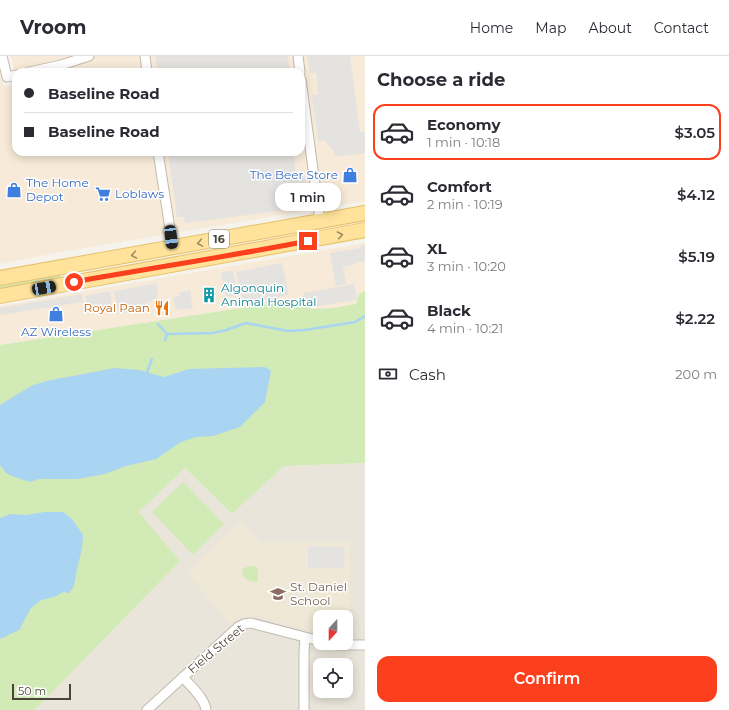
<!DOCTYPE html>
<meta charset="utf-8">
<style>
body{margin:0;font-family:Montserrat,sans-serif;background:#f2f2f3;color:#2b2b33;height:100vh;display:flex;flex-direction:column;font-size:15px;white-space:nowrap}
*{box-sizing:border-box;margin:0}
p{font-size:13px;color:#7c7c81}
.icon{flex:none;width:22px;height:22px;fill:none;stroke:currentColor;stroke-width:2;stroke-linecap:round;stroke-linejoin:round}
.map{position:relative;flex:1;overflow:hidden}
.sheet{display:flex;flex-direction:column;background:#fff;width:364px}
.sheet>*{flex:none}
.banner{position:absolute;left:12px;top:12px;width:293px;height:88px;border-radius:12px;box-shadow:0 2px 10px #0003;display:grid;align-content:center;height:88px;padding:0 12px;background:#fff}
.needle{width:26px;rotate:201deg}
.tools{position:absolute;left:313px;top:554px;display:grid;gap:8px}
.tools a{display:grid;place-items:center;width:40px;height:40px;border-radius:8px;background:#fff;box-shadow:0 2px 10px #0003;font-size:20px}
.scale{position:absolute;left:12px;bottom:10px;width:59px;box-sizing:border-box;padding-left:4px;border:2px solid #4b4439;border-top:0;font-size:11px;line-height:14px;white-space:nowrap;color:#4b4439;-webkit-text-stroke:3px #fff;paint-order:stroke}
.end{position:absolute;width:18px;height:18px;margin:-9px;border:5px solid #fc3f1d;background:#fff;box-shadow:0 0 0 2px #fff}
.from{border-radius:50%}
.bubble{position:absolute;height:28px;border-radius:12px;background:#fff;box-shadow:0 2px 10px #0003;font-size:13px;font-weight:600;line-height:28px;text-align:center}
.car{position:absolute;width:12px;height:24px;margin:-12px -6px;border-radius:5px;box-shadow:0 0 3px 1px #0007;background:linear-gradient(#222 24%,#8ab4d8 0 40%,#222 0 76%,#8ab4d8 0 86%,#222 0)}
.banner b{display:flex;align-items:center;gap:14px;height:38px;font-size:15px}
.banner b+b{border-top:1px solid #e1e1e2}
.banner i{width:10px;height:10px;background:#2b2b33}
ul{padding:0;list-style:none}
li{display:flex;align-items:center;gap:12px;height:56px;margin:0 8px 6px;padding:0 4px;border:2px solid transparent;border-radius:12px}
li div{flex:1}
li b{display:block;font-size:15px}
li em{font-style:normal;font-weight:600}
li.current{border-color:#fc3f1d}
li>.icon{width:36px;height:36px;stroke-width:1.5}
h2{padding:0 12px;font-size:18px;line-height:48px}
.pay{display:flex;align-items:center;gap:10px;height:44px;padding:0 12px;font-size:15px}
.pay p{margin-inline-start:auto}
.button{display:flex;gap:8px;margin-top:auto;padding:8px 12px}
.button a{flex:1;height:46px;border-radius:12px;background:#fc3f1d;color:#fff;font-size:16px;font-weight:600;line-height:46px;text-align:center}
header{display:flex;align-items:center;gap:24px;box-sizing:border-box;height:56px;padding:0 20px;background:#fff;border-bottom:1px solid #e1e1e2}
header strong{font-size:19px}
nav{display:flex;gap:22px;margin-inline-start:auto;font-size:14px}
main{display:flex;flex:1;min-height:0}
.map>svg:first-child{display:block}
.residential{fill:#eae5da;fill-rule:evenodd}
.commercial{fill:#f7ead8}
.education{fill:#efe8d6}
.green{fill:#d2eab5}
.parking{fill:#e5e3e0}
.water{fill:#a9d4f2}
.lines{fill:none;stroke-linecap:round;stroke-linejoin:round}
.stream{stroke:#a9d4f2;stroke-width:2.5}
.minor-casing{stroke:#c2bbae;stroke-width:11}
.primary-casing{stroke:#e6c16a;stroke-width:16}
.minor{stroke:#fff;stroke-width:9}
.primary{stroke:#ffe39c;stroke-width:14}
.oneway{stroke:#9c8c66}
.route{stroke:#fc3f1d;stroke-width:5}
.labels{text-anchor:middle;stroke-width:3;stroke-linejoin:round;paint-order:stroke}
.shield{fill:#fff;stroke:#817c74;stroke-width:1}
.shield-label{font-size:11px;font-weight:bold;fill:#4b4439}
.shop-label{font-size:12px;fill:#366cbe;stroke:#fff;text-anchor:start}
.culture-label{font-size:12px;fill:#0d838f;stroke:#fff;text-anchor:start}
.food-label{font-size:12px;fill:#c56008;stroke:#fff;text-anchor:end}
.education-label{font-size:12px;fill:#785e54;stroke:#fff;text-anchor:start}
.street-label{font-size:12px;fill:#4b4439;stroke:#fff}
</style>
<header>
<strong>Vroom</strong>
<nav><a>Home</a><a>Map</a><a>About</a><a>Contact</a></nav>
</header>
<main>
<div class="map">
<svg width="365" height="654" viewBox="0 0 365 654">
<rect width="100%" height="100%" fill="#f6f3ec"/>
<path class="residential" d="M365,407V654H35L180,505L139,456L185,412L232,458L284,410ZM320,561H346V587H320ZM320,609H346V635H320Z"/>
<g class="commercial">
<polygon points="11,0 365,0 365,145 55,197 0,208 0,19 4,30 16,30 16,96 301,96 301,16 16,16 16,22"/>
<polygon points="365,187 365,235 359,238 357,248 334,252 313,253 287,245 0,289 0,250"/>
</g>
<polygon class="education" points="240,465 262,487 350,486 349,581 346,581 346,561 320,561 320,577 256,560 242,561 230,568 188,517"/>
<g class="green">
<polygon points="60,219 61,223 0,235 0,230"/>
<polygon points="365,235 365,407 284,410 232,458 185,412 139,456 180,505 35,654 0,654 0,289 287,245 313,253 334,252 356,248 359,238"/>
<polygon points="183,426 224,468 193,499 152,456"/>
<path d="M256,510L258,513V525C250,528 242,522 242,513L247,511Z"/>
</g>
<g class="parking">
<polygon points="155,0 288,0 290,16 158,16"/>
<polygon points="307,0 350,0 360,76 365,76 365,97 335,101 334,96 325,85 318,85 312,39 318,38 316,17 310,17"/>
<polygon points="168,96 294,96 296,121 305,120 308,145 302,145 303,152 185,167 184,161 177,161"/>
<polygon points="361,189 365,189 365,205 357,206 357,208 343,211 346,228 336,230 330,197 360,192"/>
<polygon points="282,207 289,239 243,248 236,216"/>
<polygon points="233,215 237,235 233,240 226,241 221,216"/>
<polygon points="157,227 158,241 147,247 147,252 118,258 114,235"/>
<polygon points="354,228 357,240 356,244 314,251 305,247 303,237"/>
<polygon points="190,234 193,252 176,254 173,241 180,240 179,236"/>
<polygon points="110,235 112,249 88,253 85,240"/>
<polygon points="82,238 83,246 0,259 0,252"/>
<polygon points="308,490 345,491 344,512 308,512"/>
</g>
<g class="water">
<polygon points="265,311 271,315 265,346 240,371 213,380 196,381 181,386 156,403 126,410 105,418 77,423 39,423 30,426 14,421 6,417 0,409 0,349 31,330 46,325 115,312 139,314 164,321 189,313"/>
<polygon points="45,456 63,456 72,463 83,479 82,492 76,518 74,530 69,537 63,536 54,541 41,544 31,552 19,574 0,583 0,462 11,458 26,459"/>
</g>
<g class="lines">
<g class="stream">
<polyline points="158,268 167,278 213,277 226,274 246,267 288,275 305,274 355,266 365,260"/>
<polyline points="165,284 167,278"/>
<polyline points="147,316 152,303"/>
</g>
<g class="minor-casing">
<g id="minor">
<polyline points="2,0 7,21 16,19"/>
<polyline points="145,0 147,16"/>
<polyline points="298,0 300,16"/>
<polyline points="29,16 61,9 89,0"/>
<polyline points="301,24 320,165"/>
<polyline points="158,96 173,192"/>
<polyline points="329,587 338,589 365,589"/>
<path d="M183,621C190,630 205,642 206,654"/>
<polyline points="147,654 238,571 244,568 251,567 320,585"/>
<polyline points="304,654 304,596 305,582"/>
</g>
</g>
<g class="primary-casing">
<g id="primary">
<polyline points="0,222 365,157"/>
<path d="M0,240C122,218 244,197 365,174"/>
</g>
</g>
<use href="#minor" class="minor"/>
<use href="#primary" class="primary"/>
</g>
<defs><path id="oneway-chevron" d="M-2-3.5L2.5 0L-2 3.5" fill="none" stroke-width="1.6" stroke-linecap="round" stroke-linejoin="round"/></defs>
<g class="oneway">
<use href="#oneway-chevron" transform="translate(340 179) rotate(-11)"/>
<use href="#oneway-chevron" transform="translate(200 187) rotate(170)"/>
<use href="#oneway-chevron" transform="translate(134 199) rotate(170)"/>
</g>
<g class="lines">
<path class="route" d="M74,226C152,212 231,200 308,185"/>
</g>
<defs>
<g id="shop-bare" transform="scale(1.2)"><path d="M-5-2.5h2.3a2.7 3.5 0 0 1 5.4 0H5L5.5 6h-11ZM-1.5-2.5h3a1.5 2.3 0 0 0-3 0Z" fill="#3f7fe0" stroke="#fff" stroke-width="2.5" paint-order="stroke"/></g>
<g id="supermarket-bare" transform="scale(1.2)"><path d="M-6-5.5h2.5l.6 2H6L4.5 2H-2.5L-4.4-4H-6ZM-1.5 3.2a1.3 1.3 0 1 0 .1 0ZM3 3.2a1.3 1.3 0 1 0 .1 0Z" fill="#3f7fe0" stroke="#fff" stroke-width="2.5" paint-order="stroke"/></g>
<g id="building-bare" transform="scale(1.2)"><path d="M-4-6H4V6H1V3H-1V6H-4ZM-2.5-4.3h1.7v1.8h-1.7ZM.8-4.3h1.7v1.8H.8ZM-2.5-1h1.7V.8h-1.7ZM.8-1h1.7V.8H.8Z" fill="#0f9aa8" stroke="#fff" stroke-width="2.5" paint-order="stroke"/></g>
<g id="restaurant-bare" transform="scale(1.2)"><path d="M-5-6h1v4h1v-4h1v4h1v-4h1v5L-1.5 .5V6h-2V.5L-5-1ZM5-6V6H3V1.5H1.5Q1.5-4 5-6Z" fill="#e8710a" stroke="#fff" stroke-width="2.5" paint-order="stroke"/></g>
<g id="school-bare" transform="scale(1.2)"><path d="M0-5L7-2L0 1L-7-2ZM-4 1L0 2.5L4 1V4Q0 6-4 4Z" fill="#8d6e63" stroke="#fff" stroke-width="2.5" paint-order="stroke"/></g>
</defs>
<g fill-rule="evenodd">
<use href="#shop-bare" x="350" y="119"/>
<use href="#shop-bare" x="14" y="134"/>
<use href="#supermarket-bare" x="103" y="138"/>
<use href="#building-bare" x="209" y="239"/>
<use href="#restaurant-bare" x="162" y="252"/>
<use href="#shop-bare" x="56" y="258"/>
<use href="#school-bare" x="278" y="538"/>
</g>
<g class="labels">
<rect class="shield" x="209" y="174" width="20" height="18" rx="3"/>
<g class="shield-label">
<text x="219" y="187">16</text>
</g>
<g class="shop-label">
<text x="338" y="123" text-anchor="end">The Beer Store</text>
<text x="26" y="131">The Home<tspan x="26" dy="14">Depot</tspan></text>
<text x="115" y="142">Loblaws</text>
<text x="56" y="280" text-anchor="middle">AZ Wireless</text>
</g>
<g class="culture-label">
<text x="221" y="236">Algonquin<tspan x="221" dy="14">Animal Hospital</tspan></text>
</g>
<g class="food-label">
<text x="150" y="256">Royal Paan</text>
</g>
<g class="education-label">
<text x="290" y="535">St. Daniel<tspan x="290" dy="14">School</tspan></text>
</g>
<g class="street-label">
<text transform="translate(216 593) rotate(-40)" y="4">Field Street</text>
</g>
</g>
</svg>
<div class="tools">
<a><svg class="needle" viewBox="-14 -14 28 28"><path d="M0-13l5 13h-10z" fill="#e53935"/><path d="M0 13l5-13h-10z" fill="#7c7c81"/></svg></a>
<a><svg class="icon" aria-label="locate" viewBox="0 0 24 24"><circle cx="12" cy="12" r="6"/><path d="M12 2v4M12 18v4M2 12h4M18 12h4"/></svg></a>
</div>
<div class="scale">50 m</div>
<i class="end from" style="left:74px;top:226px"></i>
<i class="end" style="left:308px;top:185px"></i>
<div class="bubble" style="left:275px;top:127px;width:66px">1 min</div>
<i class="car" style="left:171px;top:181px;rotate:173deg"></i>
<i class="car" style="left:44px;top:232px;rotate:80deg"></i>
<div class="banner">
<b><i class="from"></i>Baseline Road</b>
<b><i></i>Baseline Road</b>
</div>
</div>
<section class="sheet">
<h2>Choose a ride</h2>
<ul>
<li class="current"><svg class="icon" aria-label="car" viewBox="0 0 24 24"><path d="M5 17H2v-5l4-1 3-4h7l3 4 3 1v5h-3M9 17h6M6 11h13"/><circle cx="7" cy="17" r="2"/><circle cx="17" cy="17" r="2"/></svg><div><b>Economy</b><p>1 min · 10:18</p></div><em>$3.05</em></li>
<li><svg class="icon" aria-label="car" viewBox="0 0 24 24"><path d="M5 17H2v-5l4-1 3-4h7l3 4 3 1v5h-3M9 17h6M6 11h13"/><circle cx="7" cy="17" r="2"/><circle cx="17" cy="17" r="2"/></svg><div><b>Comfort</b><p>2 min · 10:19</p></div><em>$4.12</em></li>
<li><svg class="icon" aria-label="car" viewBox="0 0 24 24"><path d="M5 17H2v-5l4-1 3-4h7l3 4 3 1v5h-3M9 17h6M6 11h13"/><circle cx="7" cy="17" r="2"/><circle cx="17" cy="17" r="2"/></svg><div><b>XL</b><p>3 min · 10:20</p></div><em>$5.19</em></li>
<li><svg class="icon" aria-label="car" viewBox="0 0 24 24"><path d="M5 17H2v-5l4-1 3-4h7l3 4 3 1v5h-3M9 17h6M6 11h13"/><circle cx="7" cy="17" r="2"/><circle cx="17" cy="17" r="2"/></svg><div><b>Black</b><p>4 min · 10:21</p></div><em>$2.22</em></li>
</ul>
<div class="pay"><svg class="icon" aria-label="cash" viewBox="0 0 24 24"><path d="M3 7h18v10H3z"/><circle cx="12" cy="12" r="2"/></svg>Cash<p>200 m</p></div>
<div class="button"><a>Confirm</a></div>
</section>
</main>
